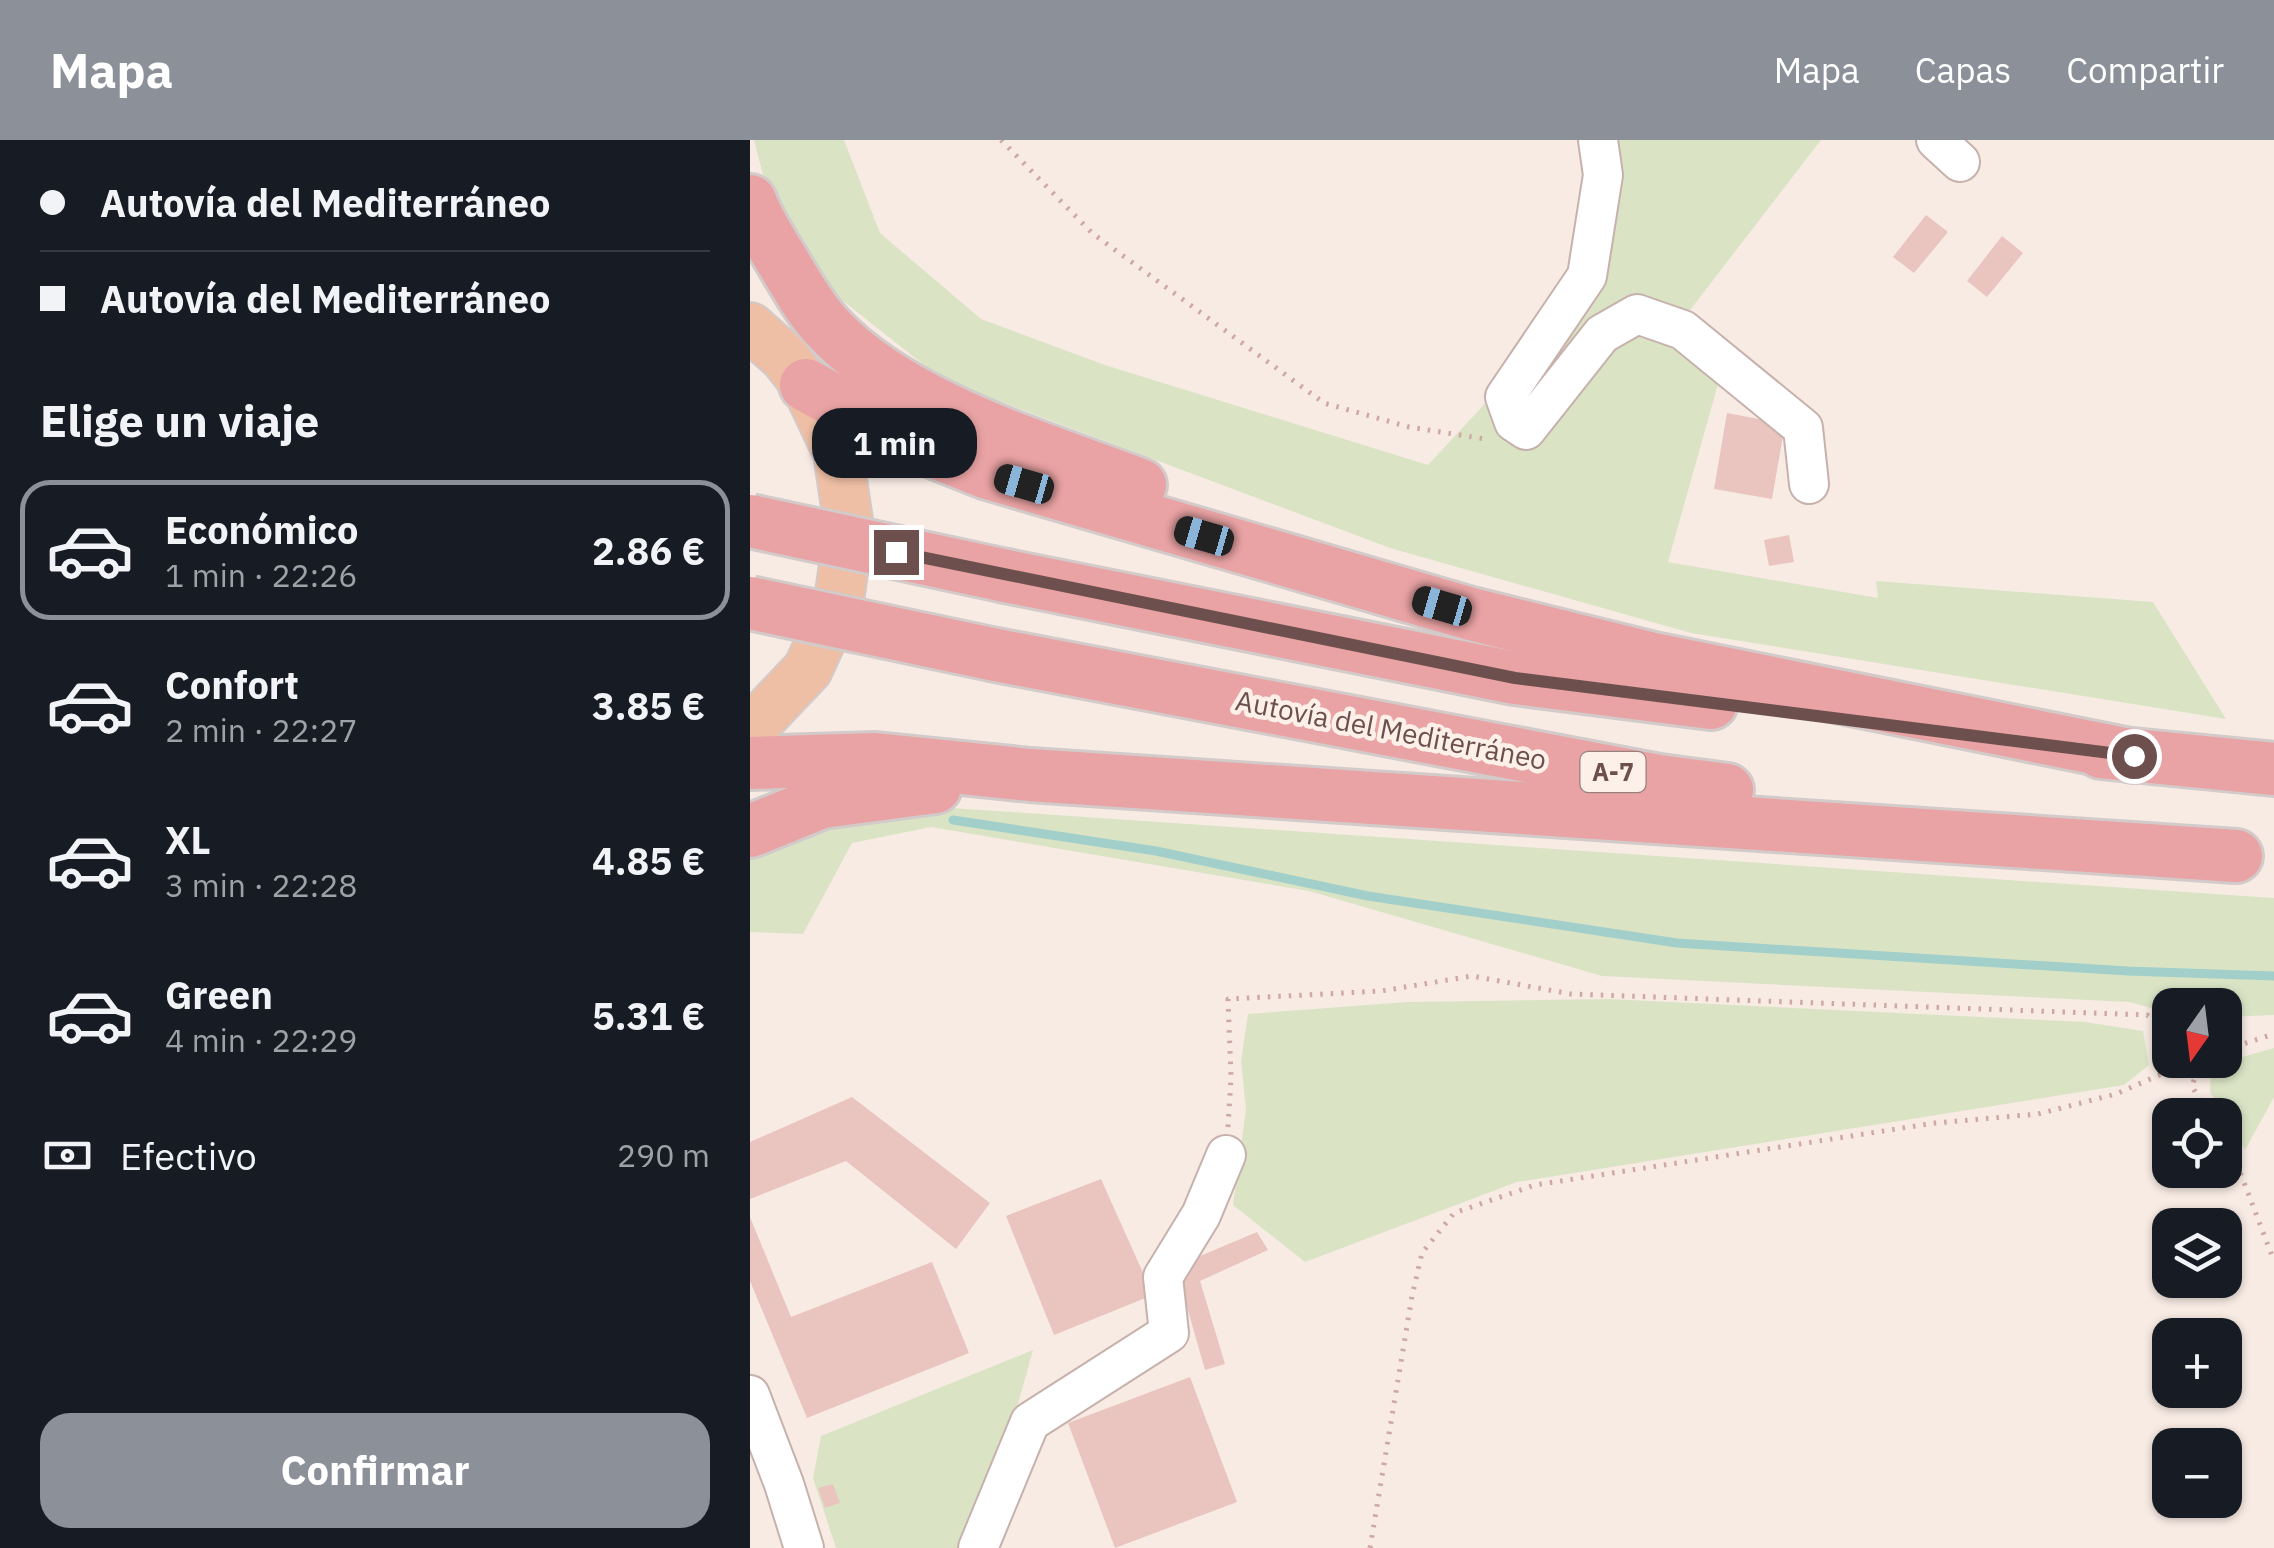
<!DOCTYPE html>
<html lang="es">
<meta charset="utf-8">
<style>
body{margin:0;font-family:"IBM Plex Sans",sans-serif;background:#242831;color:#f1f3f6;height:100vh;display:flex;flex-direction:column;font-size:38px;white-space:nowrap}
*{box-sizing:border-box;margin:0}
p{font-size:32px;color:#9ea1a6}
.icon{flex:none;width:55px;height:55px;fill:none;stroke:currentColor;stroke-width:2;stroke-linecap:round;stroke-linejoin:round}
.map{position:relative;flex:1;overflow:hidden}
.side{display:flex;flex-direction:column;background:#171b24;width:750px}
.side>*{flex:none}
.top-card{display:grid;align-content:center;height:220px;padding:0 40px;background:#171b24}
.needle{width:65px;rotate:194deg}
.fabs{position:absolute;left:1402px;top:848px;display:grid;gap:20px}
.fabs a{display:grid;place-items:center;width:90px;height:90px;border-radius:20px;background:#171b24;box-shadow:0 2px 8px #0004;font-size:50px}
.end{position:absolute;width:45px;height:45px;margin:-22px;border:12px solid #6d504d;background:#fff;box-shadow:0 0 0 5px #fff}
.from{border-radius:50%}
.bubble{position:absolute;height:70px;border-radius:30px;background:#171b24;box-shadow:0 2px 8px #0004;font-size:32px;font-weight:700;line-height:70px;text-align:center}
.car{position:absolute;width:30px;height:60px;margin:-30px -15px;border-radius:12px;box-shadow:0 0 8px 2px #0007;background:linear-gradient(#222 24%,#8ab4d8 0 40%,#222 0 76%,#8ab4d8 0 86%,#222 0)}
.top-card b{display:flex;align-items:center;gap:35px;height:95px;font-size:38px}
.top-card b+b{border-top:2px solid #363941}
.top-card i{width:25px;height:25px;background:#f1f3f6}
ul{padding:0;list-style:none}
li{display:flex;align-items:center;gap:30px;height:140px;margin:0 20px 15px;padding:0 20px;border:5px solid transparent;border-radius:30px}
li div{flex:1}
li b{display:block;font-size:38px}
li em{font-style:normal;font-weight:700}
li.selected{border-color:#8c9099}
li>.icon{width:90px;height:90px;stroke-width:1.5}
h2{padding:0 40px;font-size:45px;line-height:120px}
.pay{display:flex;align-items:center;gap:25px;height:110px;padding:0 40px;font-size:38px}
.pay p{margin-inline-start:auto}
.primary-button{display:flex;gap:20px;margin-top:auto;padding:20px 40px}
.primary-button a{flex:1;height:115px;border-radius:30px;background:#8c9099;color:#fff;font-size:40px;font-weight:700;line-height:115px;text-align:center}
header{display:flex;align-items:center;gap:60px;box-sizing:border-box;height:140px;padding:0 50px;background:#8c9099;color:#fff}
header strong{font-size:48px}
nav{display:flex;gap:55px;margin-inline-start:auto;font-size:35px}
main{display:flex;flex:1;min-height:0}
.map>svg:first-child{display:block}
.green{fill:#dae4c5}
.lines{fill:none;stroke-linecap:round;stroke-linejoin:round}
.stream{stroke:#a3cfca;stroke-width:9}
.building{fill:#eac5bf}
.minor-casing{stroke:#c7b1ac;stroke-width:42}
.major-casing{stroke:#d3caca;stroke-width:52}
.highway-casing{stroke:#d3caca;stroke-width:58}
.path{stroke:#cea8a3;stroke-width:5;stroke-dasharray:2.5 8;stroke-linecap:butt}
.minor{stroke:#fff;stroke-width:38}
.major{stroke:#efbfa5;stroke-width:48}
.highway{stroke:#eaa3a4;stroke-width:52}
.highway-bridge-casing{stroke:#d3caca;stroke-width:58;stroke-linecap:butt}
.highway-bridge{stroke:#eaa3a4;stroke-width:52}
.route{stroke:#6d504d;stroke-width:12}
.labels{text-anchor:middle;stroke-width:9;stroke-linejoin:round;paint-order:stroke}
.shield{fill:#fcf0e9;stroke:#98807c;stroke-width:2.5}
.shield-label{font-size:25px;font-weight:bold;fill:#6d504d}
.street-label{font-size:28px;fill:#6d504d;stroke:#fcf0e9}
</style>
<header>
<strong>Mapa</strong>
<nav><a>Mapa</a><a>Capas</a><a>Compartir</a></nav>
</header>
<main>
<section class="side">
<div class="top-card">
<b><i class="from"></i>Autovía del Mediterráneo</b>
<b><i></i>Autovía del Mediterráneo</b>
</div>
<h2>Elige un viaje</h2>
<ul>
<li class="selected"><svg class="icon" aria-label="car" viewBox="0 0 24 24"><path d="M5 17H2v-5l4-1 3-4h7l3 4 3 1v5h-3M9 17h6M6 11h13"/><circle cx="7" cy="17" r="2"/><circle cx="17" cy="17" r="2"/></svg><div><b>Económico</b><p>1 min · 22:26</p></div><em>2.86 €</em></li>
<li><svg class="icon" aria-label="car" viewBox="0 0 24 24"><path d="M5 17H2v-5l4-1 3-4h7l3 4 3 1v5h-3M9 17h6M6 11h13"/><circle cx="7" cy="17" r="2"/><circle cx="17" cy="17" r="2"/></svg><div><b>Confort</b><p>2 min · 22:27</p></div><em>3.85 €</em></li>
<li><svg class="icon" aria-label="car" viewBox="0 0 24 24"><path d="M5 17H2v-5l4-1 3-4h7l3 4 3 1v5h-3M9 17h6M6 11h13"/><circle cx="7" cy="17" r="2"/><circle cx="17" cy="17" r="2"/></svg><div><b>XL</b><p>3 min · 22:28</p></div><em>4.85 €</em></li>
<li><svg class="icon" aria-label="car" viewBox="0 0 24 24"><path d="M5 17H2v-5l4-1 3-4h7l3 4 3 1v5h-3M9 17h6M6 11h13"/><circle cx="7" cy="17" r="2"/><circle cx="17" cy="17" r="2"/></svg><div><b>Green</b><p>4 min · 22:29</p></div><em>5.31 €</em></li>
</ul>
<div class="pay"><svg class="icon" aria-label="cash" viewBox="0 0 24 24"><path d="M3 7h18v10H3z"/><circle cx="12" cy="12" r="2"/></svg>Efectivo<p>290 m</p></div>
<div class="primary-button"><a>Confirmar</a></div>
</section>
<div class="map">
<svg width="1524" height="1408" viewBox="0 0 1524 1408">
<rect width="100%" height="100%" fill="#f8ebe4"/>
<g class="green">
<polygon points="4,0 94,0 130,93 231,179 355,225 678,325 828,163 843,0 1071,0 937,174 972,230 918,422 1128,458 1126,441 1403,462 1476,579 941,493 640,408 193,240 88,157 21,66"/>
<polygon points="188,667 1524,758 1524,875 1475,877 1475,865 1420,865 1420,873 1379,862 852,836 559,751 181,687 102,703 53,794 0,792 0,713 53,690"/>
<polygon points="859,859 1335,882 1393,891 1399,925 1374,945 767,1042 555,1122 483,1065 496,969 491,921 498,874 657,862"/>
<polygon points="1524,908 1524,957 1495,1010 1460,952 1461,926"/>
<polygon points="283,1210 268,1264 212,1408 86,1408 63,1338 71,1296"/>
</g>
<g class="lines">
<polyline class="stream" points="203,680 406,711 618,756 927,803 1378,831 1524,836"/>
</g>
<g class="building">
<polygon points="1176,75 1198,92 1164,133 1143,117"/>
<polygon points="1252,96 1273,113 1237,157 1217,141"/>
<polygon points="977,273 1035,284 1022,359 964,349"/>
<polygon points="1039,395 1044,422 1019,426 1014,400"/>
<polygon points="102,957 240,1063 206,1109 96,1021 0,1059 0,1002"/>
<polygon points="351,1039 403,1155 304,1195 256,1076"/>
<polygon points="0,1077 41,1177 182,1122 219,1213 57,1278 0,1141"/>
<polygon points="507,1092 518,1110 450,1141 475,1224 455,1230 431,1146 436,1122"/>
<polygon points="440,1237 487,1362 365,1408 318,1283"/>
<polygon points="83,1344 90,1363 75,1368 68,1348"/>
</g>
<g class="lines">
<g class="minor-casing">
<g id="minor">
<polyline points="848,0 853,35 837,136 755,257 764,282 776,290 852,194 887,174 933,190 1053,288 1059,344"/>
<polyline points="1186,0 1210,22"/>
<polyline points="0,1255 34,1344 54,1408"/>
<polyline points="228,1408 280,1282 419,1193 413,1137 451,1075 476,1015"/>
</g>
</g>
<g class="major-casing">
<polyline id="major" points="0,187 34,217 56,245 88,313 99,387 89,461 58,529 0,590"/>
</g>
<g class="highway-casing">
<g id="highway">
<path d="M0,61C8,83 21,102 33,122C46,144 59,167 76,186C149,266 290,307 390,345"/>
<polyline points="56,245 155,300 238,333 721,474 903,519 1384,616"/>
<polyline points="256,436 765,538 961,563"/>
<polyline points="246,515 909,641 977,650"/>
<polyline points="1351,612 1524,629"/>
<polyline points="0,623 125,619 280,635 1486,716"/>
<polyline points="0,691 72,662 185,647"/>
</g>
</g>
<g class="path">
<polyline points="251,0 342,93 574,263 659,287 735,299"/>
<polyline points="1475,910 1524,894"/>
<polyline points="1451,920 1442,946 1458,975"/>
<polyline points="478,987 481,938 478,859 631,851 722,836 821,854 1397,875 1420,892"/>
<polyline points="1475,1006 1490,1032 1524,1121"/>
<polyline points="620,1408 662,1156 672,1113 704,1073 785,1045 1185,983 1288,974 1366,954 1444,920"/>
</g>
<use href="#minor" class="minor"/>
<use href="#major" class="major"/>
<use href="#highway" class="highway"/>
<g class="highway-bridge-casing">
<g id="highway-bridge">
<polyline points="0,381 256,436"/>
<polyline points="0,463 246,515"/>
</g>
</g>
<use href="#highway-bridge" class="highway-bridge"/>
</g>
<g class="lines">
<polyline class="route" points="146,412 765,538 1384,616"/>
</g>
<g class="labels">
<rect class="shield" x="830.5" y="612" width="65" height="40" rx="8"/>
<g class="shield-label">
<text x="863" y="641">A-7</text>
</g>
<g class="street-label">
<text transform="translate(641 590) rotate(11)" y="10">Autovía del Mediterráneo</text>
</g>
</g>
</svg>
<div class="fabs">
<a><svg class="needle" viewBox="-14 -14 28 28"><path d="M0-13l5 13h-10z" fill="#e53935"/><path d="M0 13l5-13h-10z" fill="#9ea1a6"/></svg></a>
<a><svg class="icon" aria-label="locate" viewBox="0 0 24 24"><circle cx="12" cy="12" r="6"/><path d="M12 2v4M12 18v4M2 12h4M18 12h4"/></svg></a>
<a><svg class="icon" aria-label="layers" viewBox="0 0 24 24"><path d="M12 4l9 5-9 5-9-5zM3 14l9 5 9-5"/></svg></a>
<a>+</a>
<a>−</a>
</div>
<i class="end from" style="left:1384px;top:616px"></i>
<i class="end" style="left:146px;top:412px"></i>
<div class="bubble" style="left:62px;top:268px;width:165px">1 min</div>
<i class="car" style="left:274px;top:344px;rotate:286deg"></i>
<i class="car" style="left:454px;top:396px;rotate:286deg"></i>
<i class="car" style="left:692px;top:466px;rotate:286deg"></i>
</div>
</main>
